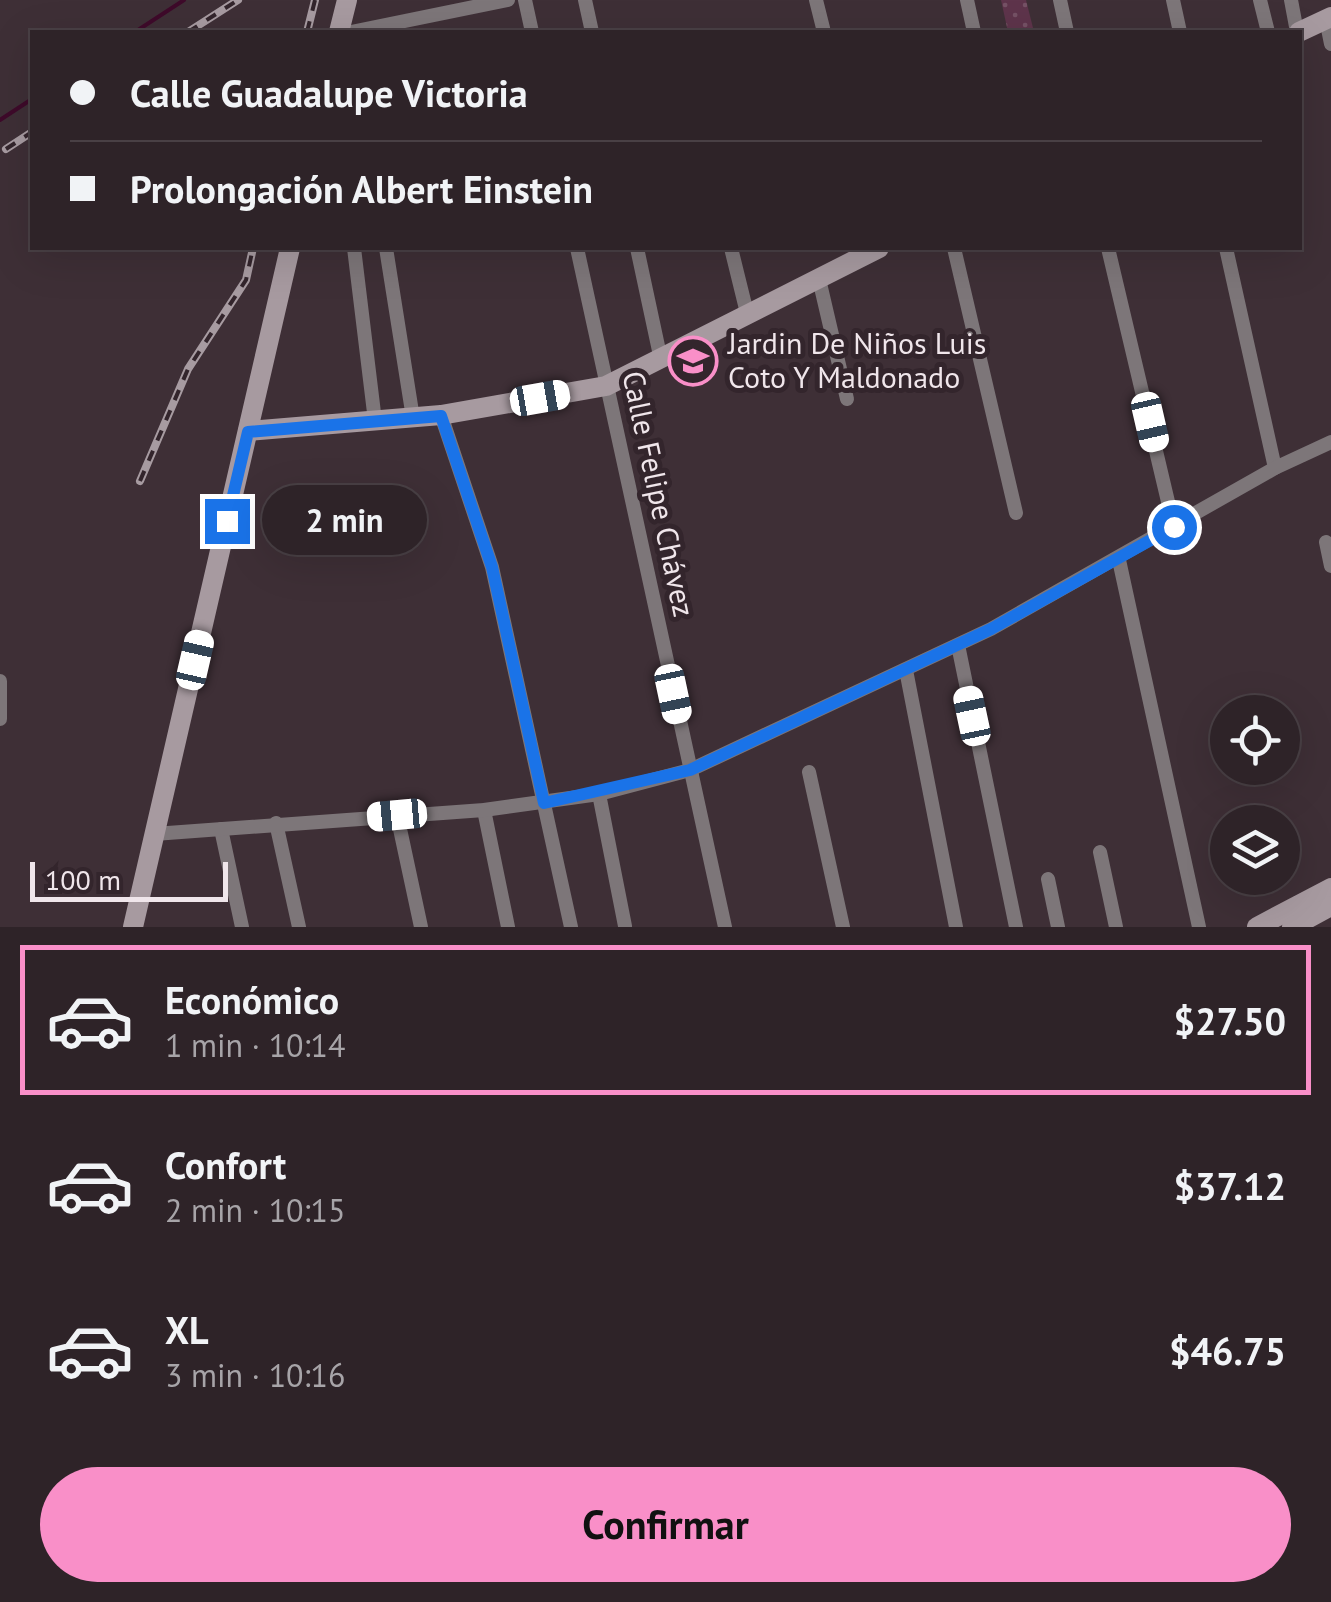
<!DOCTYPE html>
<html lang="es">
<meta charset="utf-8">
<style>
body{margin:0;font-family:"PT Sans",sans-serif;background:#362b30;color:#f1f3f6;height:100vh;display:flex;flex-direction:column;font-size:38px;white-space:nowrap}
*{box-sizing:border-box;margin:0}
p{font-size:32px;color:#a7a4a8}
.icon{flex:none;width:55px;height:55px;fill:none;stroke:currentColor;stroke-width:2;stroke-linecap:round;stroke-linejoin:round}
.map{position:relative;height:927px;overflow:hidden}
.panel{display:flex;flex-direction:column;background:#2e2328;flex:1}
.panel>*{flex:none}
.guide{position:absolute;left:30px;top:30px;width:1272px;height:220px;border-radius:0px;box-shadow:0 10px 40px #0002,0 0 0 2px #494045;display:grid;align-content:center;height:220px;padding:0 40px;background:#2e2328}
.controls{position:absolute;left:1210px;top:695px;display:grid;gap:20px}
.controls a{display:grid;place-items:center;width:90px;height:90px;border-radius:50%;background:#2e2328;box-shadow:0 10px 40px #0002,0 0 0 2px #494045;font-size:50px}
.scale{position:absolute;left:30px;bottom:25px;width:198px;box-sizing:border-box;padding-left:10px;border:5px solid #f0e6eb;border-top:0;font-size:28px;line-height:35px;white-space:nowrap;color:#f0e6eb;-webkit-text-stroke:8px #33252c;paint-order:stroke}
.end{position:absolute;width:45px;height:45px;margin:-22px;border:12px solid #1a73e8;background:#fff;box-shadow:0 0 0 5px #fff}
.from{border-radius:50%}
.bubble{position:absolute;height:70px;border-radius:35px;background:#2e2328;box-shadow:0 10px 40px #0002,0 0 0 2px #494045;font-size:32px;font-weight:800;line-height:70px;text-align:center}
.car{position:absolute;width:30px;height:60px;margin:-30px -15px;border-radius:12px;box-shadow:0 0 8px 2px #0007;background:linear-gradient(#fff 24%,#345 0 40%,#fff 0 76%,#345 0 86%,#fff 0)}
.guide b{display:flex;align-items:center;gap:35px;height:95px;font-size:38px}
.guide b+b{border-top:2px solid #494045}
.guide i{width:25px;height:25px;background:#f1f3f6}
ul{padding:18px 0 0;list-style:none}
li{display:flex;align-items:center;gap:30px;height:150px;margin:0 20px 15px;padding:0 20px;border:5px solid transparent;border-radius:0px}
li div{flex:1}
li b{display:block;font-size:38px}
li em{font-style:normal;font-weight:800}
li.on{border-color:#f98fc8}
li>.icon{width:90px;height:90px;stroke-width:1.5}
.action{display:flex;gap:20px;margin-top:auto;padding:20px 40px}
.action a{flex:1;height:115px;border-radius:60px;background:#f98fc8;color:#111;font-size:40px;font-weight:800;line-height:115px;text-align:center}
.map>svg:first-child{display:block}
.park{fill:url(#park-dots)}
.lines{fill:none;stroke-linecap:round;stroke-linejoin:round}
.stream{stroke:#3e0a2a;stroke-width:4}
.street{stroke:#7d7679;stroke-width:14}
.secondary{stroke:#a79aa0;stroke-width:20}
.rail-casing{stroke:#a79ba1;stroke-width:8}
.rail{stroke:#33252c;stroke-width:4;stroke-dasharray:11;stroke-linecap:butt}
.route{stroke:#1a73e8;stroke-width:12}
.labels{text-anchor:middle;stroke-width:10;stroke-linejoin:round;paint-order:stroke}
.poi-label{font-size:30px;fill:#f0e6eb;stroke:#33252c;text-anchor:start}
.street-label{font-size:30px;fill:#f0e6eb;stroke:#33252c}
</style>
<div class="map">
<svg width="1331" height="927" viewBox="0 0 1331 927">
<defs>
<pattern id="park-dots" width="8" height="8" patternUnits="userSpaceOnUse" patternTransform="scale(2.5)"><rect width="8" height="8" fill="#5e344b"/><path d="M2 2h.1M6 6h.1" fill="none" stroke="#755165" stroke-width="1.8" stroke-linecap="round"/></pattern>
</defs>
<rect width="100%" height="100%" fill="#3e2f36"/>
<polygon class="park" points="1001,0 1026,0 1034,32 1008,32"/>
<g class="lines">
<g class="stream">
<polyline points="135,32 184,0"/>
<polyline points="0,120 32,99"/>
</g>
<g class="street">
<polyline points="525,0 532,32"/>
<polyline points="585,0 592,32"/>
<polyline points="816,0 824,32"/>
<polyline points="967,0 974,32"/>
<polyline points="1060,0 1067,32"/>
<polyline points="1173,0 1180,32"/>
<polyline points="1260,0 1268,32"/>
<polyline points="1291,0 1297,32"/>
<polyline points="1326,19 1331,44"/>
<polyline points="351,32 508,0"/>
<polyline points="354,248 375,421"/>
<polyline points="386,248 413,418"/>
<polyline points="577,248 725,927"/>
<polyline points="637,248 661,360"/>
<polyline points="731,248 747,313"/>
<polyline points="954,248 1016,513"/>
<polyline points="1108,248 1174,527"/>
<polyline points="1226,248 1275,468"/>
<polyline points="819,279 847,399"/>
<polyline points="441,415 492,567 571,927"/>
<polyline points="1326,542 1331,566"/>
<polyline points="1119,560 1199,927"/>
<polyline points="958,645 1016,927"/>
<polyline points="906,670 956,927"/>
<polyline points="0,681 0,719"/>
<polyline points="809,772 843,927"/>
<polyline points="599,794 625,926"/>
<polyline points="484,810 508,927"/>
<polyline points="397,815 421,927"/>
<polyline points="276,823 299,927"/>
<polyline points="221,829 242,927"/>
<polyline points="154,834 484,810 599,794 690,770 991,629 1275,468 1331,442"/>
<polyline points="1100,852 1116,927"/>
<polyline points="1048,879 1058,927"/>
</g>
<g class="secondary">
<polyline points="339,32 347,0"/>
<polyline points="1299,32 1331,17"/>
<polyline points="248,431 441,415 606,386 879,248"/>
<polyline points="133,927 290,248"/>
<polyline points="1257,927 1331,888"/>
<polyline points="1292,927 1331,906"/>
</g>
<g class="rail-casing">
<g id="rail">
<polyline points="188,32 238,0"/>
<polyline points="307,32 315,0"/>
<polyline points="6,149 32,132"/>
<polyline points="140,481 188,369 246,280 253,248"/>
</g>
</g>
<use href="#rail" class="rail"/>
</g>
<g class="lines">
<polyline class="route" points="227,521 248,432 441,416 492,567 544,803 690,770 991,629 1174,527"/>
</g>
<defs>
<g id="school-ring" transform="scale(2.5)"><circle r="9.5" fill="#33252c" stroke="#f98fc8" stroke-width="1.5"/><path d="M0-5L7-2L0 1L-7-2ZM-4 1L0 2.5L4 1V4Q0 6-4 4Z" fill="#f98fc8"/></g>
</defs>
<g fill-rule="evenodd">
<use href="#school-ring" x="693" y="361"/>
</g>
<g class="labels">
<g class="poi-label">
<text x="728" y="354">Jardin De Niños Luis<tspan x="728" dy="34">Coto Y Maldonado</tspan></text>
</g>
<g class="street-label">
<text transform="translate(658 494) rotate(78)" y="10">Calle Felipe Chávez</text>
</g>
</g>
</svg>
<div class="controls">
<a><svg class="icon" aria-label="locate" viewBox="0 0 24 24"><circle cx="12" cy="12" r="6"/><path d="M12 2v4M12 18v4M2 12h4M18 12h4"/></svg></a>
<a><svg class="icon" aria-label="layers" viewBox="0 0 24 24"><path d="M12 4l9 5-9 5-9-5zM3 14l9 5 9-5"/></svg></a>
</div>
<div class="scale">100 m</div>
<i class="end from" style="left:1174px;top:527px"></i>
<i class="end" style="left:227px;top:521px"></i>
<div class="bubble" style="left:262px;top:485px;width:165px">2 min</div>
<i class="car" style="left:540px;top:398px;rotate:80deg"></i>
<i class="car" style="left:1150px;top:422px;rotate:167deg"></i>
<i class="car" style="left:195px;top:660px;rotate:13deg"></i>
<i class="car" style="left:673px;top:694px;rotate:168deg"></i>
<i class="car" style="left:972px;top:716px;rotate:348deg"></i>
<i class="car" style="left:397px;top:815px;rotate:265deg"></i>
<div class="guide">
<b><i class="from"></i>Calle Guadalupe Victoria</b>
<b><i></i>Prolongación Albert Einstein</b>
</div>
</div>
<section class="panel">
<ul>
<li class="on"><svg class="icon" aria-label="car" viewBox="0 0 24 24"><path d="M5 17H2v-5l4-1 3-4h7l3 4 3 1v5h-3M9 17h6M6 11h13"/><circle cx="7" cy="17" r="2"/><circle cx="17" cy="17" r="2"/></svg><div><b>Económico</b><p>1 min · 10:14</p></div><em>$27.50</em></li>
<li><svg class="icon" aria-label="car" viewBox="0 0 24 24"><path d="M5 17H2v-5l4-1 3-4h7l3 4 3 1v5h-3M9 17h6M6 11h13"/><circle cx="7" cy="17" r="2"/><circle cx="17" cy="17" r="2"/></svg><div><b>Confort</b><p>2 min · 10:15</p></div><em>$37.12</em></li>
<li><svg class="icon" aria-label="car" viewBox="0 0 24 24"><path d="M5 17H2v-5l4-1 3-4h7l3 4 3 1v5h-3M9 17h6M6 11h13"/><circle cx="7" cy="17" r="2"/><circle cx="17" cy="17" r="2"/></svg><div><b>XL</b><p>3 min · 10:16</p></div><em>$46.75</em></li>
</ul>
<div class="action"><a>Confirmar</a></div>
</section>
